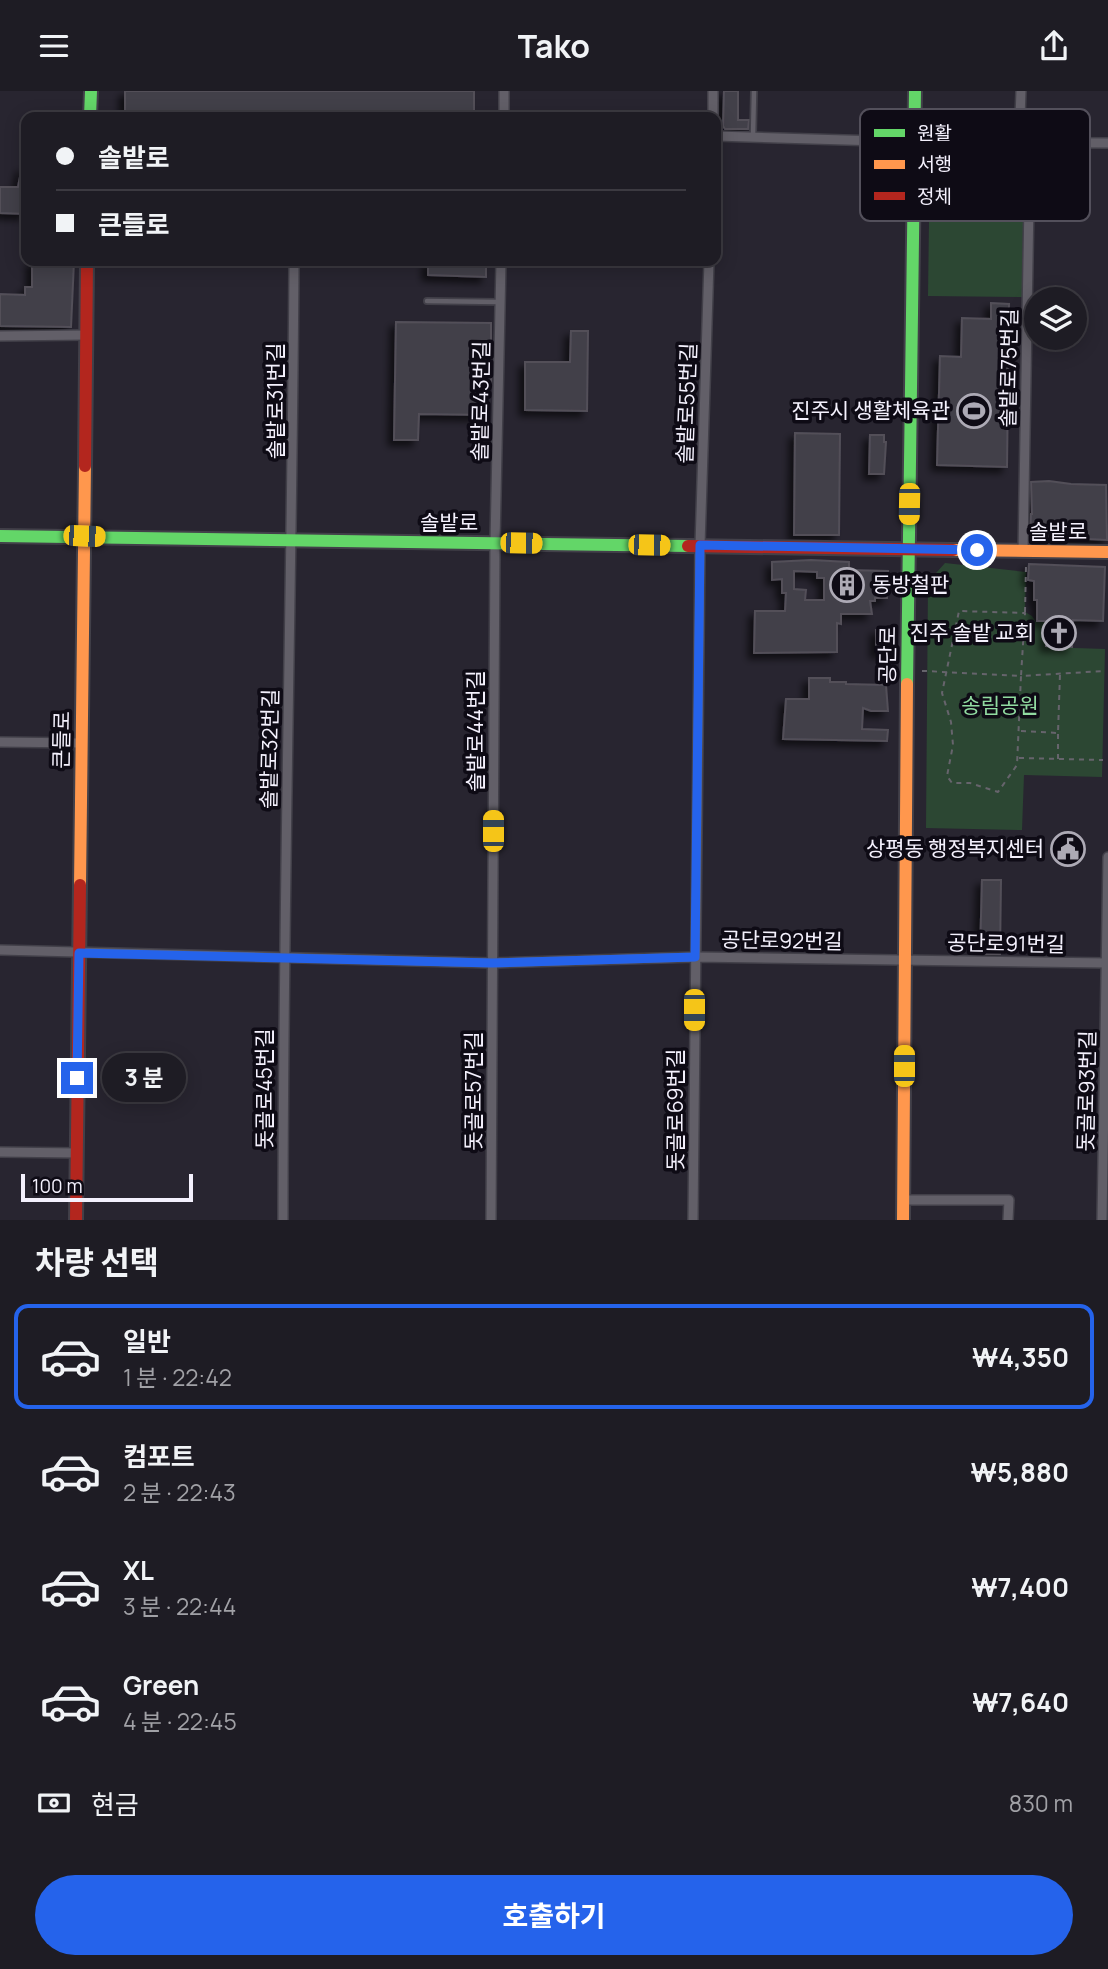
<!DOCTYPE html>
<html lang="ko">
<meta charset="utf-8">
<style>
body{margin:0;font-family:Manrope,"Noto Sans KR",sans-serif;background:#26252c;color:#f1f3f6;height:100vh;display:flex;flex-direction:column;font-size:26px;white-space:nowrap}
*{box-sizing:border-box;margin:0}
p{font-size:23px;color:#a1a1a6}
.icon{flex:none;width:38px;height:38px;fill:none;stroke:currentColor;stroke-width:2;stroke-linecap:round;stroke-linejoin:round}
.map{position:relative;height:1129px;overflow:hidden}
.panel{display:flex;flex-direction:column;background:#1e1c24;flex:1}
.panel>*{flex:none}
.top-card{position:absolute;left:21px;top:21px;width:700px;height:154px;border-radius:14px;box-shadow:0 4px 18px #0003,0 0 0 2px #3c3a41;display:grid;align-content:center;height:154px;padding:0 35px;background:#1e1c24}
.controls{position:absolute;left:1024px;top:196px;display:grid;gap:14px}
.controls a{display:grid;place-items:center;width:63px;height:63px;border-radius:50%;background:#1e1c24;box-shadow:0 4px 18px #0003,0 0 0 2px #3c3a41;font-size:35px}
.scale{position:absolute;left:21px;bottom:18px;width:172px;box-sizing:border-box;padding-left:7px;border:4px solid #f4f1fd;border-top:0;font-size:19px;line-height:24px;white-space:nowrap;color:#f4f1fd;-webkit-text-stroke:5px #0e0b15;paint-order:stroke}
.end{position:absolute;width:32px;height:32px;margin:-16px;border:9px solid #2563eb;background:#fff;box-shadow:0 0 0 4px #fff}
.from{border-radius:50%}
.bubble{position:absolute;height:49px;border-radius:24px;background:#1e1c24;box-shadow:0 4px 18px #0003,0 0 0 2px #3c3a41;font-size:23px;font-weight:700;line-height:49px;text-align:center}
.car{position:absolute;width:21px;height:42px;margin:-21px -10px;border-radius:9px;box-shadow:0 0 5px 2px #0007;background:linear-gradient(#f5c518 24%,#345 0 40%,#f5c518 0 76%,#345 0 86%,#f5c518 0)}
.top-card b{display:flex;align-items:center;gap:24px;height:66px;font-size:26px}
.top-card b+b{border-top:2px solid #3c3a41}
.top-card i{width:18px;height:18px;background:#f1f3f6}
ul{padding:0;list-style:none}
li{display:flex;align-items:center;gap:21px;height:105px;margin:0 14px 10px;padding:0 21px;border:4px solid transparent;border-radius:14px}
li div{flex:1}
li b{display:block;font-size:26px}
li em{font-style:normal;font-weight:700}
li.active{border-color:#2563eb}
li>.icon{width:63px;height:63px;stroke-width:1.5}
h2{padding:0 35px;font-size:32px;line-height:84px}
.pay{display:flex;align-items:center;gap:18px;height:77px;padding:0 35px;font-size:26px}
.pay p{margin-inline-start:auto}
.cta{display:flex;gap:14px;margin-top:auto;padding:14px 35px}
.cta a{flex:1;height:80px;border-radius:42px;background:#2563eb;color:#fff;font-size:28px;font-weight:700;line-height:80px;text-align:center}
header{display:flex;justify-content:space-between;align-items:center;height:91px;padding:0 35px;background:#1e1c24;font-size:32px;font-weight:700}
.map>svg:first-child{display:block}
.green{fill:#2c4733}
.building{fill:#43404a;stroke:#524f59;stroke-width:2;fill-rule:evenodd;filter:url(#shadow)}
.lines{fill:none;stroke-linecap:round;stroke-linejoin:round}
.lane-casing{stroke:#424049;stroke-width:8}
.street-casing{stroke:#424049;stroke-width:12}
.fast-casing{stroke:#424049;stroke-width:16}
.slow-casing{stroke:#424049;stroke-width:16}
.jam-casing{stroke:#424049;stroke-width:16}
.path{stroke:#66646c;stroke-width:2;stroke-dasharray:5 5;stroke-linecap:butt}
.lane{stroke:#625f68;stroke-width:4.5}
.street{stroke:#625f68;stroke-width:9}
.fast{stroke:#63d668;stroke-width:12}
.slow{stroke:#ff974d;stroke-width:12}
.jam{stroke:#b3261e;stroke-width:12}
.route{stroke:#2563eb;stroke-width:9}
.labels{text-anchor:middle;stroke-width:7;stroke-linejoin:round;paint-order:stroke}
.street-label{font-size:21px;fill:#f4f1fd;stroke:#0e0b15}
.poi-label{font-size:21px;fill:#f4f1fd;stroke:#0e0b15;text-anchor:end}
.park-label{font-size:21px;fill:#91dba1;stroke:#0e0b15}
.key{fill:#0e0b15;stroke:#53505b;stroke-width:2}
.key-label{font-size:19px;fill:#f4f1fd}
</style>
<header><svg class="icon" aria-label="menu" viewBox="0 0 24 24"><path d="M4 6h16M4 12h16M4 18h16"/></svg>Tako<svg class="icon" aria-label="share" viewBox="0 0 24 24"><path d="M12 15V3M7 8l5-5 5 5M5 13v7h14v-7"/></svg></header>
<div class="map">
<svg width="1108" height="1129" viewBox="0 0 1108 1129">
<defs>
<filter id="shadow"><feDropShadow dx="-5.5" dy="5.5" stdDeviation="3.5" flood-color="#0009"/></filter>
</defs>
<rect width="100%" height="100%" fill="#282530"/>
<g class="green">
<polygon points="930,56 1019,56 1024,64 1022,206 928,205"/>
<polygon points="945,472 1026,481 1025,521 1032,525 1036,531 1045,531 1045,556 1105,558 1102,686 1024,684 1022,739 926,737 928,491"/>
</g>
<g class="building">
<rect x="125" y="0" width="349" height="26"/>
<polygon points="724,0 738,0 738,29 749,29 748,38 725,38 723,35"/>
<polygon points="22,76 26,76 26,123 0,122 0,96 18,96"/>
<polygon points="32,170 74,170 71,236 0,235 0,203 25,204 25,196 32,196"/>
<polygon points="428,170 486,170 486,186 428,184"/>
<polygon points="991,212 1009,213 1007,376 937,374 940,265 961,266 962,227 991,228"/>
<polygon points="396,231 491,232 491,294 486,294 486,324 419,323 418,349 394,349"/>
<polygon points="571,240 588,240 587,320 525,319 525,271 570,271"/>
<polygon points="795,342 840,343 839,444 794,444"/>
<polygon points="870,344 884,344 884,351 886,351 884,383 869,383"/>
<polygon points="1049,390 1071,393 1106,394 1107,449 1047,446 1047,448 1030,447 1031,423 1032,423 1031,391"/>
<path d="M811,469L849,471V479L888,480L887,507H875V510H870L872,523H841V533L837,532V561L754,562L755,520H785L786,502H782V488L772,489V471ZM794,480L817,481V487H824V509H805L806,499L794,498Z"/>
<polygon points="1029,473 1105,476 1103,530 1073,529 1072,556 1046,555 1046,530 1037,530 1037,509 1034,509 1034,490 1028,489"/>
<polygon points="886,538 886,561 876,561 876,539"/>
<polygon points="809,587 830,587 830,591 846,591 846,593 886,594 888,620 871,620 863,617 862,638 888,639 887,650 783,648 786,608 809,608"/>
<polygon points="982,789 1001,789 1000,863 980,863"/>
</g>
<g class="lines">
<g class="lane-casing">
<g id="lane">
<polyline points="753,45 754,0"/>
<polyline points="427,210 499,211"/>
</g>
</g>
<g class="street-casing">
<g id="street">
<polyline points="504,26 504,0"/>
<polyline points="713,26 713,0"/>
<polyline points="716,45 912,51 1108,52"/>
<polyline points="1019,52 1021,0"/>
<polyline points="0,245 86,244"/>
<polyline points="1023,461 1030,52"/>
<polyline points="0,651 81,652"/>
<polyline points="0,859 492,872 695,866 1108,872"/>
<polyline points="0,1061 77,1062"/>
<polyline points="903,1109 1009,1109 1008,1129"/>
<path d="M283,1129C283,809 292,490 294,170"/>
<polyline points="491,1129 495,451 501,170"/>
<polyline points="693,1129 700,454 709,170"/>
<polyline points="1102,1129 1108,766"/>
</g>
</g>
<g class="fast-casing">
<g id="fast">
<polyline points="90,26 91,0"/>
<polyline points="0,445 688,455"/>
<polyline points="907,593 915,0"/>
</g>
</g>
<g class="slow-casing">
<g id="slow">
<polyline points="953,459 1108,461"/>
<polyline points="80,794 85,375"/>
<polyline points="903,1129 907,593"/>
</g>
</g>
<g class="jam-casing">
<g id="jam">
<polyline points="85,375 87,170"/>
<polyline points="688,455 953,459"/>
<polyline points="76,1129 80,794"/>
</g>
</g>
<g class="path">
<polyline points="1025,521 1026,474"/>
<polyline points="922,580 925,580 1021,585 1025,522 959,520 942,602 951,631 953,654 947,685 952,692 970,692 998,701 1017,674 1021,585 1104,580"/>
<polyline points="1021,640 1058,642 1060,583"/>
<polyline points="1019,667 1103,669"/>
<polyline points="1058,668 1058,643"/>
</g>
<use href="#lane" class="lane"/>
<use href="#street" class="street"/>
<use href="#fast" class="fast"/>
<use href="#slow" class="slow"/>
<use href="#jam" class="jam"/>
</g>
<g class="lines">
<polyline class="route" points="77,987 79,862 492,872 695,866 700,454 977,459"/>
</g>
<defs>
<g id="stadium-ring" transform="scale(1.75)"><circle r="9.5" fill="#0e0b15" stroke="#adaab5" stroke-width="1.5"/><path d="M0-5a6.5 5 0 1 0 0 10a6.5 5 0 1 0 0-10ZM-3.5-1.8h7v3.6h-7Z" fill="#adaab5"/></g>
<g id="building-ring" transform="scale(1.75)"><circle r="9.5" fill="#0e0b15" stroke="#adaab5" stroke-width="1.5"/><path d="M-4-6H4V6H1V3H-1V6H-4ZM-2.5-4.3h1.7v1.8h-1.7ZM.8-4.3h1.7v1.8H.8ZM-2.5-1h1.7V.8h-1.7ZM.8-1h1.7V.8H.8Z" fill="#adaab5"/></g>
<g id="church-ring" transform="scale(1.75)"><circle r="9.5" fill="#0e0b15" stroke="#adaab5" stroke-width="1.5"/><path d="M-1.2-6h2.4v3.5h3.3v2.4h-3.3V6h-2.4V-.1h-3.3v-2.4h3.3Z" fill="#adaab5"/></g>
<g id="civic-ring" transform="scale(1.75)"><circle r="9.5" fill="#0e0b15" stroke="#adaab5" stroke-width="1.5"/><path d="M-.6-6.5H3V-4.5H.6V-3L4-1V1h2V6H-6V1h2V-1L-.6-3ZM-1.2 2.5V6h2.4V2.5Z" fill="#adaab5"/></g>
</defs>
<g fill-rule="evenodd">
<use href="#stadium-ring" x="974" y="320"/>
<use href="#building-ring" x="847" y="494"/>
<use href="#church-ring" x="1059" y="542"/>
<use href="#civic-ring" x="1068" y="758"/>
</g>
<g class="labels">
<g class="street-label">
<text transform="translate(1009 277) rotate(-89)" y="7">솔밭로75번길</text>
<text transform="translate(276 310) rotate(-90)" y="7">솔밭로31번길</text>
<text transform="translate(481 310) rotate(-89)" y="7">솔밭로43번길</text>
<text transform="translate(687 312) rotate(-88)" y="7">솔밭로55번길</text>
<text x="449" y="439">솔밭로</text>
<text x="1058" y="448">솔밭로</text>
<text transform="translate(888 564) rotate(-89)" y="7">공단로</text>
<text transform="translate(476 640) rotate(-90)" y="7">솔밭로44번길</text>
<text transform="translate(62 649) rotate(-89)" y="7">큰들로</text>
<text transform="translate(270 658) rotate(-89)" y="7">솔밭로32번길</text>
<text transform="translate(782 850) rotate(1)" y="7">공단로92번길</text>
<text transform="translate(1006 853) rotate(1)" y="7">공단로91번길</text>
<text transform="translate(265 998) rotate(-90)" y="7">돗골로45번길</text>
<text transform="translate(474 1000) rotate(-90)" y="7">돗골로57번길</text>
<text transform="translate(1087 1000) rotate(-89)" y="7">돗골로93번길</text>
<text transform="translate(676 1019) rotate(-90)" y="7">돗골로69번길</text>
</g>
<g class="poi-label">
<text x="950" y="327">진주시 생활체육관</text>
<text x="872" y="501" text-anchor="start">동방철판</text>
<text x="1034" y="549">진주 솔밭 교회</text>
<text x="1044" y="765">상평동 행정복지센터</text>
</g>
<g class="park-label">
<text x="1000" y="622">송림공원</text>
</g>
</g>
<rect x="860" y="18" width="230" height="112" rx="10" class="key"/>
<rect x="874" y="38" width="31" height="8" fill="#63d668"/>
<rect x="874" y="69" width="31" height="9" fill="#ff974d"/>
<rect x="874" y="101" width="31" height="8" fill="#b3261e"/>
<g class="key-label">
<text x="917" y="49">원활</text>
<text x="917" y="80">서행</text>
<text x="917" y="112">정체</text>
</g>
</svg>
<div class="controls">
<a><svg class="icon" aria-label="layers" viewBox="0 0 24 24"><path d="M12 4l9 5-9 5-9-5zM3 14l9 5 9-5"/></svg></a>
</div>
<div class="scale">100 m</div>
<i class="end from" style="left:977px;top:459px"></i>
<i class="end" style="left:77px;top:987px"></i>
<div class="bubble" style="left:102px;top:962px;width:84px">3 분</div>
<i class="car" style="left:909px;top:413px;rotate:181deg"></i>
<i class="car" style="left:84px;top:445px;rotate:92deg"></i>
<i class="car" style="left:521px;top:452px;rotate:91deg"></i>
<i class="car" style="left:649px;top:454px;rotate:91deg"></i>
<i class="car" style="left:493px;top:740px;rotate:0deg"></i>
<i class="car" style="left:694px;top:919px;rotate:180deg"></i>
<i class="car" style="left:904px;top:975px;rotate:0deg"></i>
<div class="top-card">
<b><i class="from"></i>솔밭로</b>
<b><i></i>큰들로</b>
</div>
</div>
<section class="panel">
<h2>차량 선택</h2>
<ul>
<li class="active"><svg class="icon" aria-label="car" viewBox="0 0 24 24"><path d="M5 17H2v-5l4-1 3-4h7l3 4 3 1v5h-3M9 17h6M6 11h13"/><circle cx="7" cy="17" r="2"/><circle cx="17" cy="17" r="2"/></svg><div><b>일반</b><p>1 분 · 22:42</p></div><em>₩4,350</em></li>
<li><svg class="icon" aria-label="car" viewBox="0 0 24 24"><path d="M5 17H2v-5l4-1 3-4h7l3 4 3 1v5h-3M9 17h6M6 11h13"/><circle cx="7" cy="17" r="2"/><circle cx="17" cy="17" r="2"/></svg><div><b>컴포트</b><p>2 분 · 22:43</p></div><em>₩5,880</em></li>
<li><svg class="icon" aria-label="car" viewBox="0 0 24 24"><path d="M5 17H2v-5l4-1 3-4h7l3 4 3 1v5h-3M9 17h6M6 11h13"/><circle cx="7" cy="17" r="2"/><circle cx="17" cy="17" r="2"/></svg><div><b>XL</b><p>3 분 · 22:44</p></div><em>₩7,400</em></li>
<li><svg class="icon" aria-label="car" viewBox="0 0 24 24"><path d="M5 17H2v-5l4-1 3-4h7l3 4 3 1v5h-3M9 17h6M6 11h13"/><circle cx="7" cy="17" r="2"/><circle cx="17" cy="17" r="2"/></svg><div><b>Green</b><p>4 분 · 22:45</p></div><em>₩7,640</em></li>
</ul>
<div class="pay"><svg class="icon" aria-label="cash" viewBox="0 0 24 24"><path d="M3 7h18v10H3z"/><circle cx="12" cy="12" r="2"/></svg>현금<p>830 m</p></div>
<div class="cta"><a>호출하기</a></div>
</section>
